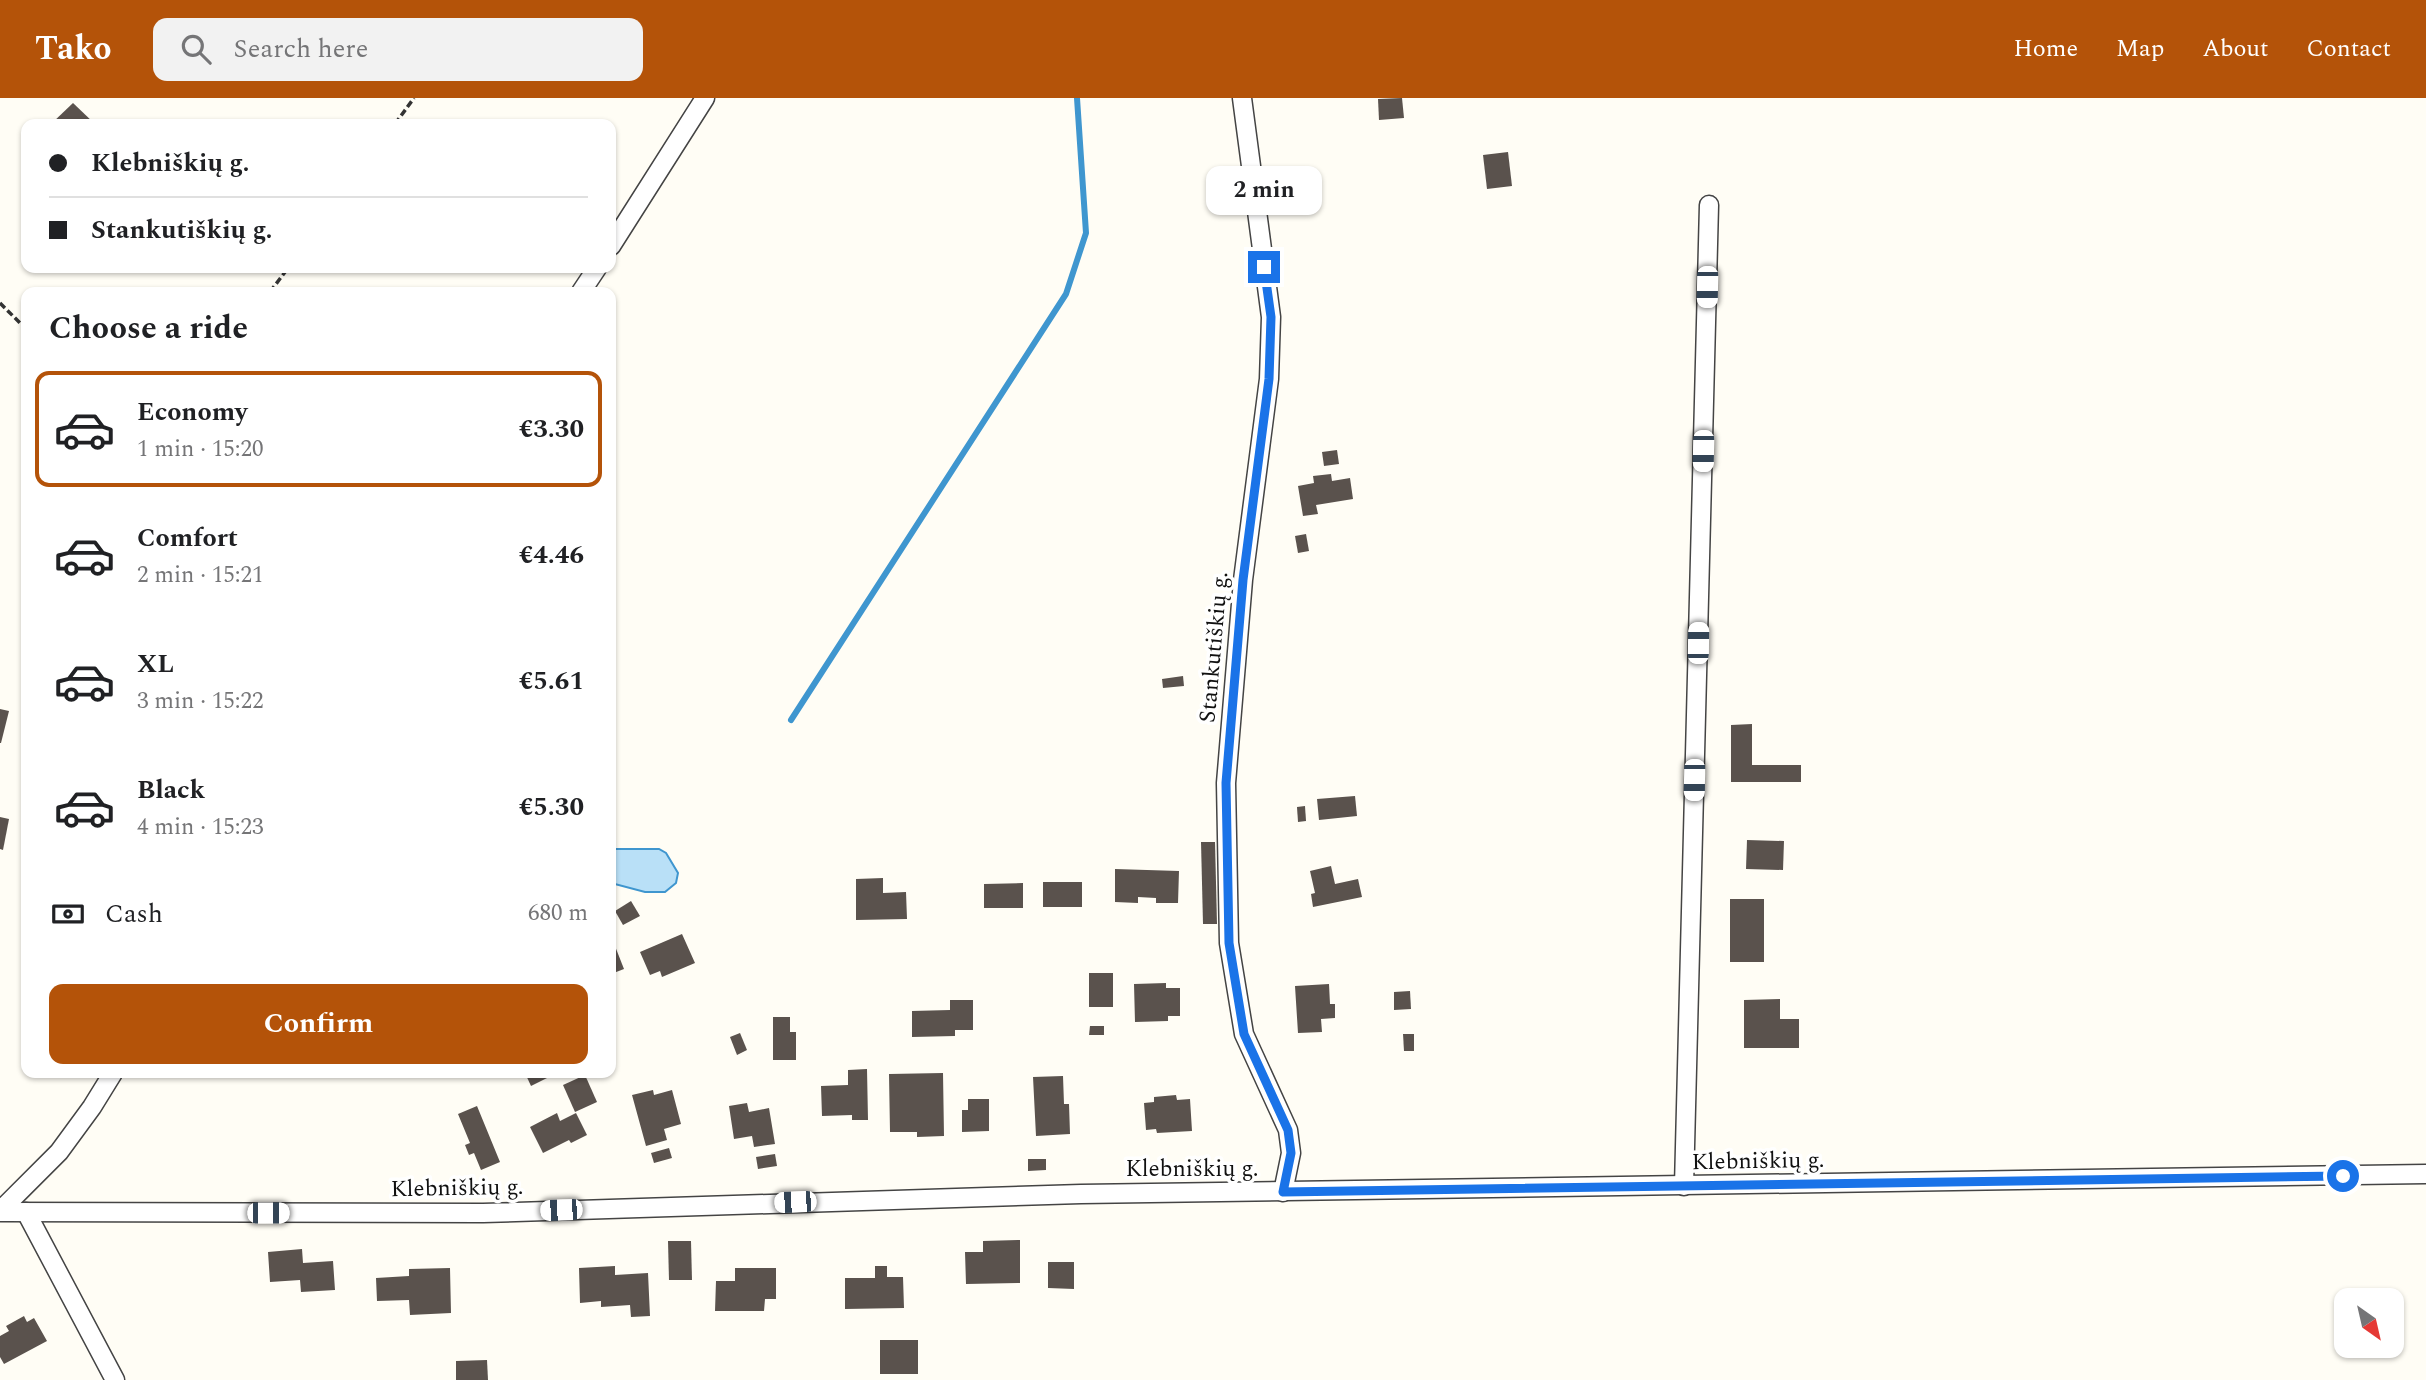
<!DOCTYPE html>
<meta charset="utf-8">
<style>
body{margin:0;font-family:Spectral,serif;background:#f2f2f2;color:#202124;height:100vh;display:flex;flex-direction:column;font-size:26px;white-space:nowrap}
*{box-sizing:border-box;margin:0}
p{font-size:23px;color:#757577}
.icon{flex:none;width:38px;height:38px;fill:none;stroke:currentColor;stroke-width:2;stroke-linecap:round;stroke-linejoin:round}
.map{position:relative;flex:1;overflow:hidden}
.sheet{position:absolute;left:21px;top:189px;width:595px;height:791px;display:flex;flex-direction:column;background:#fff;border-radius:14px;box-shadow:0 2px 5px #0004}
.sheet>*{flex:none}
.guide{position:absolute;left:21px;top:21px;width:595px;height:154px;border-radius:14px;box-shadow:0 2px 5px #0004;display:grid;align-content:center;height:154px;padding:0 28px;background:#fff}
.needle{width:46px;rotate:146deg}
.fabs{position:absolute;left:2334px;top:1190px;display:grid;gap:14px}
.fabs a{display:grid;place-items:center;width:70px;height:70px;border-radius:14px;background:#fff;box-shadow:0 2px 5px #0004;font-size:35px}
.end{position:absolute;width:32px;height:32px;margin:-16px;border:9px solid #1a73e8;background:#fff;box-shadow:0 0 0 4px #fff}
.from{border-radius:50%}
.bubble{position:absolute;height:49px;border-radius:14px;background:#fff;box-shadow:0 2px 5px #0004;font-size:23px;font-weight:700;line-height:49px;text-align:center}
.car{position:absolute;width:21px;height:42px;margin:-21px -10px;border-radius:9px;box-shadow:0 0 5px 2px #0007;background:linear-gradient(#fff 24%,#345 0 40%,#fff 0 76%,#345 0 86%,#fff 0)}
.guide b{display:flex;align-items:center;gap:24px;height:66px;font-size:26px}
.guide b+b{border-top:2px solid #e0e0e0}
.guide i{width:18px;height:18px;background:#202124}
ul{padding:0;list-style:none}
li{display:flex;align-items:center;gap:21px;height:116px;margin:0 14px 10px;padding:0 14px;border:4px solid transparent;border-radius:14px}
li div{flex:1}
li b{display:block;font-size:26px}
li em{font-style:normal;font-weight:700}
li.on{border-color:#b45309}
li>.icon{width:63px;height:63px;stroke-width:1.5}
h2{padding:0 28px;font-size:32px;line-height:84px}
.pay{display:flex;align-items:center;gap:18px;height:77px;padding:0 28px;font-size:26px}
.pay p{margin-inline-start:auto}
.action{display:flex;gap:14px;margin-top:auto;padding:14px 28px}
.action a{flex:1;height:80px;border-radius:14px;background:#b45309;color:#fff;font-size:28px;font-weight:700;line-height:80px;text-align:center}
header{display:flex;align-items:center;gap:42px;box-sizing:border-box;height:98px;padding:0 35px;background:#b45309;color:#fff}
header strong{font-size:33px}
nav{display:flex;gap:38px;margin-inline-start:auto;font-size:24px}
.search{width:490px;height:63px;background:#f2f2f2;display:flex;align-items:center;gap:18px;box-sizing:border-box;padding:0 24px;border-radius:14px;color:#757577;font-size:26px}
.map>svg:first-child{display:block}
.water{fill:#b9e0f7;stroke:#3f96cf;stroke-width:2}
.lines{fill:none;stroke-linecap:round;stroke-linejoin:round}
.stream{stroke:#3f96cf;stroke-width:6}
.building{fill:#5a524d}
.street-casing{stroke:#444;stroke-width:21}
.path{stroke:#333;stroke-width:3.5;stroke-dasharray:7 3.5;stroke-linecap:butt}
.street{stroke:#fff;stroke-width:18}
.route{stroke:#1a73e8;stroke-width:9}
.labels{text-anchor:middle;stroke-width:7;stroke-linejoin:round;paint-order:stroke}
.street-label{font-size:23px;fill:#111;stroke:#fff}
</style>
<header>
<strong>Tako</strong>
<div class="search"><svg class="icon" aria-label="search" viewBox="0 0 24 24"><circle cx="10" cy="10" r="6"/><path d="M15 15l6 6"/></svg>Search here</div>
<nav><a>Home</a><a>Map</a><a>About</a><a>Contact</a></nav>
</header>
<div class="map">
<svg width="2426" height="1282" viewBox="0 0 2426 1282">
<rect width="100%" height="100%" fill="#fffdf5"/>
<polygon class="water" points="611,751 659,751 666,755 678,775 676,785 665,794 645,794 611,785"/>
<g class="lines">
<polyline class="stream" points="791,622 1066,196 1086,135 1077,0"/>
</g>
<g class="building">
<polygon points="1402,0 1404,20 1379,22 1378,1"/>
<polygon points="73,5 95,26 51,26"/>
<polygon points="1508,54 1512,88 1487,91 1483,57"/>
<polygon points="1337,352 1339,366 1324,368 1322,354"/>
<polygon points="1331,376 1332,383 1350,380 1353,401 1316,407 1318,416 1303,418 1298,388 1314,385 1313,378"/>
<polygon points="1306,436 1309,453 1298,455 1295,438"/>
<polygon points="1183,578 1184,588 1163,590 1162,581"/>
<polygon points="0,611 9,613 1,645 0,645"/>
<polygon points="1752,626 1752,667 1801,667 1801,684 1731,684 1731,627"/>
<polygon points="1355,698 1357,718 1319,722 1317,701"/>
<polygon points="1305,708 1306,723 1298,724 1297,709"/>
<polygon points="0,719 9,721 3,752 0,751"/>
<polygon points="1747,742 1784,743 1783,772 1746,771"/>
<polygon points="1201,744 1215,744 1217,826 1203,826"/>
<polygon points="1331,768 1335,786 1358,781 1362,799 1313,809 1311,796 1315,795 1310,773"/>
<polygon points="1115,771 1179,773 1178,805 1156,805 1156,800 1138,799 1138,805 1115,804"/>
<polygon points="883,780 883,795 906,794 907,821 856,822 856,781"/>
<rect x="1043" y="784" width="39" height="25"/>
<polygon points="1023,785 1023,810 984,810 984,786"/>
<rect x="1730" y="801" width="34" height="63"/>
<polygon points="631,803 640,818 623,827 615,813"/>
<polygon points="682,836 695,865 662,879 660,873 650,877 640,854"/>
<polygon points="611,838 624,871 611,876"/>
<rect x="1089" y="875" width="24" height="34"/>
<polygon points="1166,885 1166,890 1180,890 1180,918 1168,918 1168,923 1135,924 1134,886"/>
<polygon points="1329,886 1330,906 1335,906 1335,920 1321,921 1322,934 1298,935 1295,888"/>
<polygon points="1410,893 1411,911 1394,912 1394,894"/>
<polygon points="1780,901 1780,921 1799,921 1799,950 1744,950 1744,902"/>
<polygon points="950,902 973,902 973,932 955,932 955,938 912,939 912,913 950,912"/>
<polygon points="773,919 790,919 790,934 796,934 796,962 773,962"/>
<polygon points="1090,928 1104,928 1104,937 1089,937"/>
<polygon points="740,935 747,952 737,957 730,939"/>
<polygon points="1403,936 1414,936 1414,953 1404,953"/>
<polygon points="867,971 868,1022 852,1022 852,1017 822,1018 821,988 848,987 848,972"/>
<polygon points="525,975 551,975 553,977 531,988"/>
<polygon points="943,975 944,1038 917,1039 917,1034 890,1034 889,976"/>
<polygon points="585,977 597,1004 575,1014 563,987"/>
<polygon points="1063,978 1064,1006 1069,1006 1070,1036 1036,1038 1033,979"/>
<polygon points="653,992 654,997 672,992 681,1026 664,1031 667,1042 646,1048 632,997"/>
<polygon points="1176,997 1177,1002 1190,1001 1192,1033 1157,1035 1156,1031 1146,1032 1144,1005 1154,1004 1154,999"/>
<polygon points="968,1001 989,1001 989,1033 962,1034 962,1012 968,1012"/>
<polygon points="747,1005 749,1014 769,1010 775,1046 754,1049 752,1038 734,1041 729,1008"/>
<polygon points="477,1008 500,1064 481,1072 474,1055 469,1057 465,1047 470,1045 458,1016"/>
<polygon points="557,1015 560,1023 576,1015 587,1037 571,1045 569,1042 543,1055 530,1029"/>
<polygon points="669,1050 672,1060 654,1065 651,1055"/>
<polygon points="775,1056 777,1068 758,1071 756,1059"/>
<polygon points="1028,1061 1046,1061 1046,1072 1028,1073"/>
<polygon points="1020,1142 1020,1185 966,1186 965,1154 983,1154 983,1143"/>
<polygon points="668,1143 691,1143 692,1182 669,1182"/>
<polygon points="302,1151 303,1165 333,1163 335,1192 301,1194 300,1182 270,1184 268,1154"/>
<polygon points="1048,1164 1074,1164 1074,1191 1048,1190"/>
<polygon points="615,1168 615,1177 648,1175 650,1218 631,1219 630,1207 601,1209 601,1203 580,1205 579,1170"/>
<polygon points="875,1168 887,1168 887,1179 903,1179 904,1210 845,1211 845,1180 875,1180"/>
<polygon points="450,1170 451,1215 410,1217 409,1202 377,1203 376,1180 409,1178 409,1171"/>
<polygon points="735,1170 776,1170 776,1201 765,1201 764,1213 715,1213 716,1183 735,1183"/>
<polygon points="24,1218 27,1224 34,1220 47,1243 4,1266 0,1259 0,1238 9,1233 6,1228"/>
<rect x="880" y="1242" width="38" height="34"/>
<polygon points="487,1262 488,1282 456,1282 456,1263"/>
</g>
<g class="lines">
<g class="street-casing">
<g id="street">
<polyline points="1242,0 1271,219 1269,281 1243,482 1226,685 1229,845 1244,936 1288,1032 1291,1055 1283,1094"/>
<polyline points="611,148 705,0"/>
<polyline points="581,194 597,170"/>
<polyline points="1684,1088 1709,107"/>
<polyline points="0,1113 59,1054 92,1009 113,975"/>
<polyline points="0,1114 483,1115 1081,1096 2426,1076"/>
<polyline points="26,1114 115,1282"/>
</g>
</g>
<g class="path">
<polyline points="395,26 414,0"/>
<polyline points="270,194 288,170"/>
<polyline points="0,205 26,231"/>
</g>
<use href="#street" class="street"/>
</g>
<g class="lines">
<polyline class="route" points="1264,169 1271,219 1269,281 1243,482 1226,685 1229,845 1244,936 1288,1032 1291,1055 1283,1094 2343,1078"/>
</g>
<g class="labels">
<g class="street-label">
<text transform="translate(1213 549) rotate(-85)" y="8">Stankutiškių g.</text>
<text transform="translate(1758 1062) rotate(-1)" y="8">Klebniškių g.</text>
<text x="1192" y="1078">Klebniškių g.</text>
<text transform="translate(457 1089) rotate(-1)" y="8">Klebniškių g.</text>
</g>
</g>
</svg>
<div class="fabs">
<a><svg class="needle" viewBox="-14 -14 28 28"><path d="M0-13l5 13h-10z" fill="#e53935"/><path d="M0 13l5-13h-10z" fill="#757577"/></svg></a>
</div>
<i class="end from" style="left:2343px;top:1078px"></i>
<i class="end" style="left:1264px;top:169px"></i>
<div class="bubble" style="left:1206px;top:68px;width:116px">2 min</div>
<i class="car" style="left:1707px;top:189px;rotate:181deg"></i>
<i class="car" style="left:1703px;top:353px;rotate:181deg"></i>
<i class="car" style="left:1698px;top:545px;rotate:1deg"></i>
<i class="car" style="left:1694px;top:682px;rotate:181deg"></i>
<i class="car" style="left:795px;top:1104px;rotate:268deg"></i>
<i class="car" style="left:561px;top:1112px;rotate:268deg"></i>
<i class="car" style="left:268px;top:1115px;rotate:90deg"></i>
<div class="guide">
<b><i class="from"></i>Klebniškių g.</b>
<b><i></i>Stankutiškių g.</b>
</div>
<section class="sheet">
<h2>Choose a ride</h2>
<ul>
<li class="on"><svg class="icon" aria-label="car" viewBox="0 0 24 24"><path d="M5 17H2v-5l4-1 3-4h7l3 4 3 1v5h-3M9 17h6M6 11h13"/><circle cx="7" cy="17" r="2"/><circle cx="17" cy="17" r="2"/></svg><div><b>Economy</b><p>1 min · 15:20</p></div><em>€3.30</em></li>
<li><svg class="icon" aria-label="car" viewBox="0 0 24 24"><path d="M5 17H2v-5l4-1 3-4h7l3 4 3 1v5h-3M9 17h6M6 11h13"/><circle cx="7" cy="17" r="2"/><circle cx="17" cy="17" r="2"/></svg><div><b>Comfort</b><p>2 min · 15:21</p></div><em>€4.46</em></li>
<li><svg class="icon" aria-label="car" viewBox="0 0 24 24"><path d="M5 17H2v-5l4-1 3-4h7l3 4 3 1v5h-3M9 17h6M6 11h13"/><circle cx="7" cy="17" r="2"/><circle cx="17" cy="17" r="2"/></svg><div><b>XL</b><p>3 min · 15:22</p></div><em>€5.61</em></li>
<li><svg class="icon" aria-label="car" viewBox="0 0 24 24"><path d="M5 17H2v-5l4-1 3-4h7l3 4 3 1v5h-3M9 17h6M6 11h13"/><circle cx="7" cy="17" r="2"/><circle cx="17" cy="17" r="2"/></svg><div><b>Black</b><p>4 min · 15:23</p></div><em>€5.30</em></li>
</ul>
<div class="pay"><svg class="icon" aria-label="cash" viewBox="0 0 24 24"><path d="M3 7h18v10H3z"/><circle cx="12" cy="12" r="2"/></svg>Cash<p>680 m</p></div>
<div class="action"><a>Confirm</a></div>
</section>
</div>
